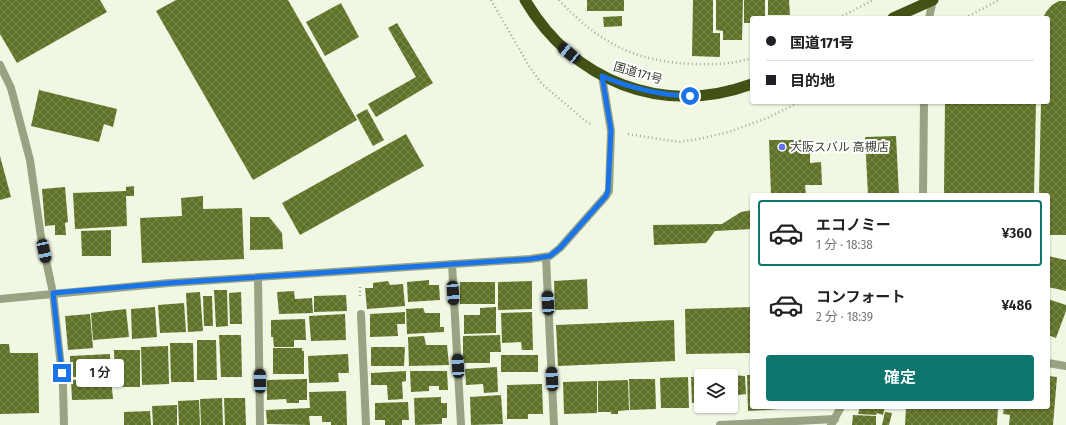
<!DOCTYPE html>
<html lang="ja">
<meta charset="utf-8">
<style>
body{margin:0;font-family:"Fira Sans Condensed","Noto Sans JP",sans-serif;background:#f6f6f6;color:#202124;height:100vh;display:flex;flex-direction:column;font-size:15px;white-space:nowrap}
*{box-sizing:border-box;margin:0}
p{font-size:13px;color:#757577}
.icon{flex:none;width:22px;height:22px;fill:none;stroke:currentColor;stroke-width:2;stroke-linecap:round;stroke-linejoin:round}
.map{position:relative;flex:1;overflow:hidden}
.details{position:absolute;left:750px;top:193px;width:300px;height:216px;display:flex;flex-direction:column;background:#fff;border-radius:4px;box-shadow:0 1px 3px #0004}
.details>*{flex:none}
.top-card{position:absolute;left:750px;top:16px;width:300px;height:88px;border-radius:4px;box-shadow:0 1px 3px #0004;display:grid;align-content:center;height:88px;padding:0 16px;background:#fff}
.tools{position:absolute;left:694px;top:369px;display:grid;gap:8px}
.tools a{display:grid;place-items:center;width:44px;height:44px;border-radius:4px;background:#fff;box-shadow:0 1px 3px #0004;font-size:20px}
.end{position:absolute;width:18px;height:18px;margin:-9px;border:5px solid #1a73e8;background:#fff;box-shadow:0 0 0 2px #fff}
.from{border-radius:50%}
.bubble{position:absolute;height:28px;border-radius:4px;background:#fff;box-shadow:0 1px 3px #0004;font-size:13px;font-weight:600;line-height:28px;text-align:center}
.car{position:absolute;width:12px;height:24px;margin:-12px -6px;border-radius:5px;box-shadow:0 0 3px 1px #0007;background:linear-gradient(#222 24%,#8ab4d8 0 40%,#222 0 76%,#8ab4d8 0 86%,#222 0)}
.top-card b{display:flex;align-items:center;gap:14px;height:38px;font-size:15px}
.top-card b+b{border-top:1px solid #e0e0e0}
.top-card i{width:10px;height:10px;background:#202124}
ul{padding:7px 0 0;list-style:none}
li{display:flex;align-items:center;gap:12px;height:66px;margin:0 8px 6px;padding:0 8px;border:2px solid transparent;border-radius:4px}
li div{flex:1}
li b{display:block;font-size:15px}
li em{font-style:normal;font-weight:600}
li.on{border-color:#0f766e}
li>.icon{width:36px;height:36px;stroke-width:1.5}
.action{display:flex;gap:8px;margin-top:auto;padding:8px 16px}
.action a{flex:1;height:46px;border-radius:4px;background:#0f766e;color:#fff;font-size:16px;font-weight:600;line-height:46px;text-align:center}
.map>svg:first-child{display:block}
.building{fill:url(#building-cross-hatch)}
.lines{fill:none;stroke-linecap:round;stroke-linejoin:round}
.path{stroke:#a3a999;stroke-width:2.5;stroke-dasharray:1 3;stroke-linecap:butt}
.service{stroke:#97a383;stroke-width:8}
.minor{stroke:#97a383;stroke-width:8}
.trunk{stroke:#425215;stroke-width:11}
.route{stroke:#1a73e8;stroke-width:5}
.poi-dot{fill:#6072ea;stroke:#fff;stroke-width:1.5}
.labels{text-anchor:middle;stroke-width:4;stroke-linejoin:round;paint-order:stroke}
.street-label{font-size:12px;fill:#3a3d34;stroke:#fff}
.poi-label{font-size:12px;fill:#3a3d34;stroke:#fff;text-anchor:start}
</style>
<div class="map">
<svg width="1066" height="425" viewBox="0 0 1066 425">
<defs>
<pattern id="building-cross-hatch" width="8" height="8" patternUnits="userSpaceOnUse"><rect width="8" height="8" fill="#5e7327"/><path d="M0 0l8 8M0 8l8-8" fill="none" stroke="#78884e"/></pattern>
</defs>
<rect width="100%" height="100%" fill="#f0f8e3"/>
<g class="building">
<polygon points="0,0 100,0 107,12 17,63 0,34"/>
<polygon points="176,0 288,0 357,120 253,180 156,11"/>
<rect x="587" y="0" width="37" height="11"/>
<polygon points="693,0 713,0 713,33 720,33 720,57 692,56"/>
<polygon points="716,0 743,0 742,40 723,40 723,31 716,30"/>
<polygon points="744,0 765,0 765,18 752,18 752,23 744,23"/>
<polygon points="768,0 789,0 790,15 768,15"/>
<polygon points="1059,1 1066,1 1066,235 1048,235 1048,195 1039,195 1041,102 1048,102 1048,18 1043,18 1046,12 1052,5"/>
<polygon points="341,3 359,37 325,56 306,22"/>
<polygon points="622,16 622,26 604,27 603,17"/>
<polygon points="397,23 433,83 376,117 368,104 416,77 388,28"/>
<polygon points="39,90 117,109 113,127 104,124 99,142 31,126"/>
<polygon points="945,102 1036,102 1034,195 944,195"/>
<polygon points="367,109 384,140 373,146 356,115"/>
<polygon points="406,134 424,166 300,235 282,203"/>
<polygon points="896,136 899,195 868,195 865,137"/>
<polygon points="769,140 810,140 810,163 821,162 822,185 805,185 806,195 771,195"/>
<polygon points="0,156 11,197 0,200"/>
<polygon points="134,186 134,196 126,196 127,226 75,229 73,193 126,191 126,187"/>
<polygon points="65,187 68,222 65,223 66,235 55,235 55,225 45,226 42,189"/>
<polygon points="203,196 203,209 242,208 244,259 142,263 140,218 182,216 181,198"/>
<polygon points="752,210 752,229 715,231 706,243 654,245 653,225 722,224 741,212"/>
<polygon points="250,217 269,217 282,233 283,249 250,250"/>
<polygon points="111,230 111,256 82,256 81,231"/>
<polygon points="1048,256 1066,260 1066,291 1048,287"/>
<polygon points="587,279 588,309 555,310 554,281"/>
<polygon points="429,280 429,285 439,285 440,300 408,302 407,282"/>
<polygon points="388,281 390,285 403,284 405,306 367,309 365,288 373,288 373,283"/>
<polygon points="532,281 532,309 498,310 498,282"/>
<rect x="460" y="282" width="35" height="22"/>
<polygon points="214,290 227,290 228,326 216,327"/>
<polygon points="294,291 295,299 312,298 313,313 279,314 277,292"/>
<polygon points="200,292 203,331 188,332 186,293"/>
<polygon points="241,292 242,324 230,324 229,293"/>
<polygon points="346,295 347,311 314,312 314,296"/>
<polygon points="203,296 212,296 213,326 204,326"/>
<polygon points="1048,299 1066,305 1066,311 1056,338 1048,335"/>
<polygon points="184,303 186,332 160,333 158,305"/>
<polygon points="155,307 157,337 132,339 131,309"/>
<polygon points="496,307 496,333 464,334 464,315 480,315 480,308"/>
<polygon points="752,307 752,353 686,354 685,309"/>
<polygon points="423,308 425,313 440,313 440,327 444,327 444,332 407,334 406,309"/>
<polygon points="126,309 129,337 93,340 91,313"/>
<polygon points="405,312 405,324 397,324 398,336 370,337 370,314"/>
<polygon points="532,312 533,350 522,350 521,342 502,343 501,313"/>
<polygon points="90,314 93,348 68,350 65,316"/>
<polygon points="345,314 346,340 311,341 309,316"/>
<polygon points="305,319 306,340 294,340 294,347 274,347 273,337 271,337 271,320"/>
<polygon points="674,320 675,361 558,366 556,325"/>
<polygon points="219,335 241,335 242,377 221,377"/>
<polygon points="500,335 501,352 490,352 490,363 463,363 463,336"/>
<polygon points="424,336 426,345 447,345 449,365 409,366 408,337"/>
<polygon points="197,340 216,340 217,380 197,380"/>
<polygon points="170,343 193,343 194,382 171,382"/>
<polygon points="0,344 9,344 10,353 38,353 39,413 0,414"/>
<polygon points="168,346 169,384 142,385 141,347"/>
<polygon points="371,347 405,347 404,366 371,366"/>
<polygon points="273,348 302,348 302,351 304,351 304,374 273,374"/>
<polygon points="114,350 140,350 140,387 115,387"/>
<polygon points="110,354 111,376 70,377 70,356"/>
<polygon points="348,354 349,373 338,373 339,382 309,383 308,356"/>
<rect x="501" y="355" width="37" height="17"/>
<polygon points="497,367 498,392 484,393 483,384 466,385 465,369"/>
<polygon points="406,371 406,381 402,382 403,399 388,400 387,385 371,385 371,373"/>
<polygon points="410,371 447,371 448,390 439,390 439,386 429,386 429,391 411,392"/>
<polygon points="731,375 745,376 746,394 731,396"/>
<polygon points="747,375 752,375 752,407 780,407 780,409 748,411"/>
<polygon points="1048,376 1057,377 1053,425 1009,425 1010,415 1003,414 1004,407 1048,407"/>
<polygon points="688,377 689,408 661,408 660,378"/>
<polygon points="691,377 701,377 701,406 697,406 697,403 692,403"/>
<polygon points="111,378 113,399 72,400 71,380"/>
<polygon points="307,379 307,400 299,400 299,403 287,403 286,399 267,400 267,380"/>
<polygon points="629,379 655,379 656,409 630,410"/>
<polygon points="628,380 629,410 618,411 618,414 611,414 611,412 598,412 598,381"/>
<polygon points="597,381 597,413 564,414 563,382"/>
<polygon points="542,384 543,414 528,414 528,419 507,419 507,385"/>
<polygon points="346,391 347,425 331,425 331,422 322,422 322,416 309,416 310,425 267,424 266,410 310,408 309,392"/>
<polygon points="501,395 503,424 471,425 470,397"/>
<polygon points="441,397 441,403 447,403 447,418 442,418 442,424 415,425 414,398"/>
<polygon points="222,398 223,425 201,425 200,399"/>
<polygon points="224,398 245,398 246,425 225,425"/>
<polygon points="199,400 200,425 179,425 178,401"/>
<polygon points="408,402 409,420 402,420 402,425 385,425 385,420 375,420 375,403"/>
<polygon points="177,405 177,425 153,425 152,406"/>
<rect x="706" y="406" width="19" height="5"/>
<polygon points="860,407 885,407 883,415 877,413 876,415 858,414"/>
<polygon points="906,407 998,407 997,425 905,425"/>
<polygon points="150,411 151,425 124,425 124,412"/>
<polygon points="885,412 892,413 889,425 882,425"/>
<polygon points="853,415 876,416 876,425 852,425"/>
</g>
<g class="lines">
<g class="path">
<polyline points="491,0 529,66 542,84 588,123 593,124"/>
<path d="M559,0C599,43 635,62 695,64C713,65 734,64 752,58"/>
<polyline points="839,18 873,0"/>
<polyline points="965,18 999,0"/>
<polyline points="628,134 679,142 699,139 729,132 767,118 800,102"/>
<polyline points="360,287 360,298"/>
</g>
<polyline class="service" points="0,65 11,88 30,160 41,237 53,293"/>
<g class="minor">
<polyline points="929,18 933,0"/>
<polyline points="923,195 924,102"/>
<polyline points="546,257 554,425"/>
<polyline points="452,264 461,425"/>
<polyline points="258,277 260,425"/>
<polyline points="53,293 63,386 64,425"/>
<polyline points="0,299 169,283 530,259 550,256 560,248 606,196 609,191 611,131 602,76"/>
<polyline points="361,314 366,425"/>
<polyline points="1048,363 1066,366"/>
<polyline points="720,425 835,419"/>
<polyline points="831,425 841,407"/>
</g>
<g class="trunk">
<path d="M525,0C573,81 662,117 752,84"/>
<polyline points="893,18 933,0"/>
</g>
</g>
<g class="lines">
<path class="route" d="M62,373L53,293L169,283L530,259L550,256L560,248L606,196L608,191L611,130L602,76C630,88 658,95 690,96"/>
</g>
<circle class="poi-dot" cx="782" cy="147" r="4"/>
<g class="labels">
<g class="street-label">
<text transform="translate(638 73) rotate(16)" y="4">国道171号</text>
</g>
<g class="poi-label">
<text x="790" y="151">大阪スバル 高槻店</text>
</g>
</g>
</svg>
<div class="tools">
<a><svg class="icon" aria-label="layers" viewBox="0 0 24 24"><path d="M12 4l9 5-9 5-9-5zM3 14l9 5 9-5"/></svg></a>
</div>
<i class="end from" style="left:690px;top:96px"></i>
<i class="end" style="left:62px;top:373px"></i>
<div class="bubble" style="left:76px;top:359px;width:48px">1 分</div>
<i class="car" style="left:569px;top:53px;rotate:309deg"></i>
<i class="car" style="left:44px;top:251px;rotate:168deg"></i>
<i class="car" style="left:453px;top:293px;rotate:176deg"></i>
<i class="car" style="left:548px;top:303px;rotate:357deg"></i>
<i class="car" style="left:458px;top:366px;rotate:357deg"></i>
<i class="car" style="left:552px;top:379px;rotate:357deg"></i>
<i class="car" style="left:260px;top:381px;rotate:359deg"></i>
<div class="top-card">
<b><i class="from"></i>国道171号</b>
<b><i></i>目的地</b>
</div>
<section class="details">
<ul>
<li class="on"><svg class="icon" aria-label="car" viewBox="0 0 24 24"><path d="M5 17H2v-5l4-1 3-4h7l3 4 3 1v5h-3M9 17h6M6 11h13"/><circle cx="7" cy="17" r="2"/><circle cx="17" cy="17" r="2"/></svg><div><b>エコノミー</b><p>1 分 · 18:38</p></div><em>¥360</em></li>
<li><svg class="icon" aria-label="car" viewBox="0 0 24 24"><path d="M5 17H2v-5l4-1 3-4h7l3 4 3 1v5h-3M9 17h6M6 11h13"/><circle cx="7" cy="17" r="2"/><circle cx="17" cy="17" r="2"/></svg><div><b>コンフォート</b><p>2 分 · 18:39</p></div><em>¥486</em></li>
</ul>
<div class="action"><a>確定</a></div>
</section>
</div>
